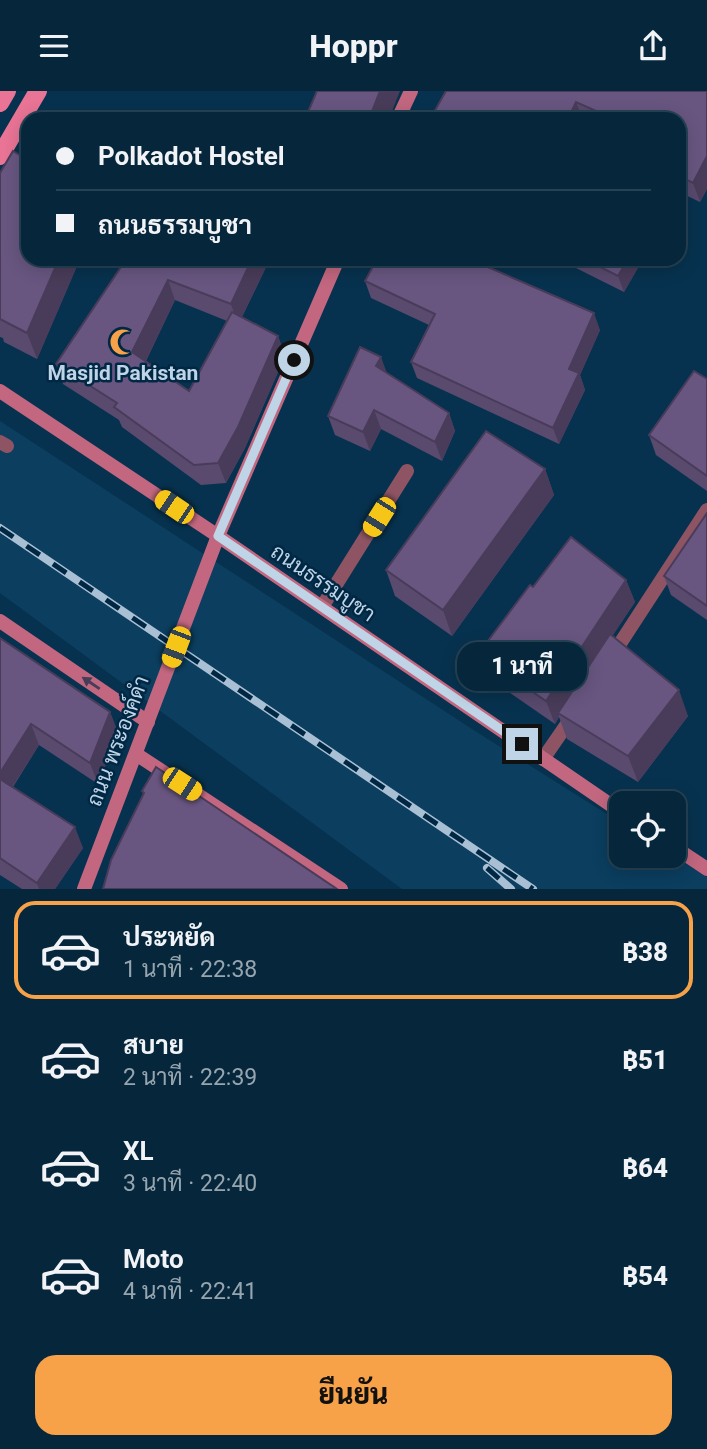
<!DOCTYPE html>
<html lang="th">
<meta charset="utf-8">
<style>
body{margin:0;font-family:Roboto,Sarabun,sans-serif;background:#0e2e42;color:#f1f3f6;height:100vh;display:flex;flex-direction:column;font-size:26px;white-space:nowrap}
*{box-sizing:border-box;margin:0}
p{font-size:23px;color:#97a5af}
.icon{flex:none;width:38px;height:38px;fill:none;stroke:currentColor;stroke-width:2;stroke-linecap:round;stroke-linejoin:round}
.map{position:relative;height:798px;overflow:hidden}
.side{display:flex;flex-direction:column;background:#05263b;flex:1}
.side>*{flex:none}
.banner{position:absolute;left:21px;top:21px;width:665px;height:154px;border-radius:21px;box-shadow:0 4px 18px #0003,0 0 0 2px #264355;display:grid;align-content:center;height:154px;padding:0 35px;background:#05263b}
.controls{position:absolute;left:609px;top:700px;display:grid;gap:14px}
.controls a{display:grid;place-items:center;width:77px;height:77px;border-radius:14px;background:#05263b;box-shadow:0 4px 18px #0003,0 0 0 2px #264355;font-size:35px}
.end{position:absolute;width:32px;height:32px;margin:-16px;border:9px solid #bfd4e6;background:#111;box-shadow:0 0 0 4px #111}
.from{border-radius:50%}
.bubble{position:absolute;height:49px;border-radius:21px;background:#05263b;box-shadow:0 4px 18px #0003,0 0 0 2px #264355;font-size:23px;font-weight:800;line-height:49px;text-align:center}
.car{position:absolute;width:21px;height:42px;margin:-21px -10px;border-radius:9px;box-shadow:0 0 5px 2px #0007;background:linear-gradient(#f5c518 24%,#345 0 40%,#f5c518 0 76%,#345 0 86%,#f5c518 0)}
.banner b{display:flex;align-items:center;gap:24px;height:66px;font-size:26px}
.banner b+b{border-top:2px solid #264355}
.banner i{width:18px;height:18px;background:#f1f3f6}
ul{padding:12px 0 0;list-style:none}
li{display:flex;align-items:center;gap:21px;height:98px;margin:0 14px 10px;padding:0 21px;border:4px solid transparent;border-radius:21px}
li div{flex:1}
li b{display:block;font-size:26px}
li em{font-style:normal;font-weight:800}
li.current{border-color:#f7a148}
li>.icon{width:63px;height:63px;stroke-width:1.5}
.button{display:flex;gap:14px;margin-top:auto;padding:14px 35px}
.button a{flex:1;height:80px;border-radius:21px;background:#f7a148;color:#111;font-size:28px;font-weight:800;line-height:80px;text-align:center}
header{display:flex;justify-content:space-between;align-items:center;height:91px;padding:0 35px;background:#05263b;font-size:32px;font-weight:800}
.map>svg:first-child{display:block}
.built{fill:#0b3e5f}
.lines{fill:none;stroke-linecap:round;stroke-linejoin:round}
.lane{stroke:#8e5463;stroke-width:14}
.street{stroke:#8e5463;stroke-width:14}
.secondary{stroke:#c2677f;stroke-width:14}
.primary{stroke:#e97495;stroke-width:18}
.rail-casing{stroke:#a9c0d4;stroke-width:8}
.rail{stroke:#002844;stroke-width:5;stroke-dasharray:16;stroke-linecap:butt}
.wall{fill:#594a6e;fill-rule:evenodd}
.shaded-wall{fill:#493c5a}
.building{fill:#685680;stroke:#493c5a;stroke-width:2}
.oneway{fill:#443e59}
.route{stroke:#bfd4e6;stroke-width:9}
.labels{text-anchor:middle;stroke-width:5;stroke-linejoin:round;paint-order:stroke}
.poi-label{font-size:21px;font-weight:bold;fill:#bfd4e6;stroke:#002844}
.street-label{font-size:21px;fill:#bfd4e6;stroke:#002844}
</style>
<header><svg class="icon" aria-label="menu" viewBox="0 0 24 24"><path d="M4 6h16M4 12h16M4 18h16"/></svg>Hoppr<svg class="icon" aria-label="share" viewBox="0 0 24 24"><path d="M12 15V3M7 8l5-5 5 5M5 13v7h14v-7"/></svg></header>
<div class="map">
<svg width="707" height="798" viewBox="0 0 707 798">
<rect width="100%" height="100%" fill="#07324f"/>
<polygon class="built" points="0,330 472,638 621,732 621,765 673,765 707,786 707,798 402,798 0,502"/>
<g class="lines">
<g class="lane">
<polyline points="0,351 7,355"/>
<polyline points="322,516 407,380"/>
</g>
<g class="street">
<polyline points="610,568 707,419"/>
<polyline points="543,668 574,623"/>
</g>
<g class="secondary">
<polyline points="398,28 411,0"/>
<polyline points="0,300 218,445 621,721"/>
<polyline points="0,530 148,631"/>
<polyline points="136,663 341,798"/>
<polyline points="674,756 707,778"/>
<polyline points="84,798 218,445 338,168"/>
</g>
<g class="primary">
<polyline points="0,12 7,0"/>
<polyline points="0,65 38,0"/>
</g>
<g class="rail-casing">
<g id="rail">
<polyline points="0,437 533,798"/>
<polyline points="487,777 511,798"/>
</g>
</g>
<use href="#rail" class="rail"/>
</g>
<g class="wall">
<polygon points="707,0 707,98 700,111 679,101 679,28 435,28 433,23"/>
<polygon points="0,82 28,168 80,168 37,268 4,251 3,247 0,246"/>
<path d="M131,168H270L242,226L278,245L285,265L245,357L226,392L201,394L122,336L119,329L63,293L56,273L130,172ZM175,209L227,230L189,300L146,270Z"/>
<polygon points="558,168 643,168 624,201"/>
<polygon points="365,190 600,239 580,284 585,299 559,353 417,287 411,271 429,234 371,207"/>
<polygon points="387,282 449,322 455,340 442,370 381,338 370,360 335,344 328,325"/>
<polygon points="707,288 707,400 656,364 649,344"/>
<polygon points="545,378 554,404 452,545 395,505 386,479"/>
<polygon points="707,422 707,529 671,504 664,485"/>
<polygon points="626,489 635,511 612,545 688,625 638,691 567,648 559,626 555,633 487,586 478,563 533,496"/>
<polygon points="0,547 110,621 118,642 98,693 39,654 13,696 83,757 55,798 22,798 0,784"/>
</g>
<g class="shaded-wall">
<polygon points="380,0 400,0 389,28 369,28"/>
<polygon points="576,11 583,28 568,28"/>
<polygon points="707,65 707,98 700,111 693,92"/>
<polygon points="59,168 80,168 37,268 27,242"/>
<polygon points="252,168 270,168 238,234 231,213"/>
<polygon points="628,168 643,168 624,201 618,185"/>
<polygon points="168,189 175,209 140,282 132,261"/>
<polygon points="594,222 600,239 580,284 585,299 559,353 553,337 569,278"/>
<polygon points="278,245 285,265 245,357 226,392 218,372"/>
<polygon points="381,266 388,285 376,275"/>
<polygon points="374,319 381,338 370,360 363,341"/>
<polygon points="449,322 455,340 442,370 435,351"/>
<polygon points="545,378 554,404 452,545 443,519"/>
<polygon points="626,489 635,511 560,624 558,622 559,626 555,633 546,610"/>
<polygon points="679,599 688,625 638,691 628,665"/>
<polygon points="110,621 118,642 98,693 90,672"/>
<polygon points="31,633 39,654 5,707 0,693 0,682"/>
<polygon points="75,736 83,757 55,798 39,798 37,792"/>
</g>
<g class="building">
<polygon points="317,0 380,0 369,28 305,28"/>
<polygon points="446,0 707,0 707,65 693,92 679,85 679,28 614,28 576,11 568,28 444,28 433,23"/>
<polygon points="13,60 28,69 28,168 59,168 27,242 0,228 0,82"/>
<polygon points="131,168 252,168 231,213 168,189 132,261 189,300 232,221 278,245 238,336 218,372 194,374 114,316 117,312 56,273 125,170 130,172"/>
<polygon points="377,168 469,168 594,222 569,278 579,282 553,337 411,271 435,223 365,190"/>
<polygon points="584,168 628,168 618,185"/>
<polygon points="360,256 381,266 376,275 449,322 435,351 374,319 363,341 328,325"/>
<polygon points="694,280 707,288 707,385 649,344"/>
<polygon points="486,340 545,378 443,519 386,479"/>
<polygon points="707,422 707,515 664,485"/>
<polygon points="571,446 626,489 546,610 478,563 530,494 533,496"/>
<polygon points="610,543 679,599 628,665 558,622"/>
<polygon points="0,547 110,621 90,672 31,633 0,682"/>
<polygon points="156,676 337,798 103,798 111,769 144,702 142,700"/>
<polygon points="0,688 75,736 37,792 0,767"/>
</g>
<defs><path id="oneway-solid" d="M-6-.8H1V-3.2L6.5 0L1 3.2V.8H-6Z" transform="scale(1.75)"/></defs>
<use class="oneway" href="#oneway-solid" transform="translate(91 592) rotate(-146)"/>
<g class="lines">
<polyline class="route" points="294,269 218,445 522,653"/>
</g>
<defs>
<g id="mosque-bare" transform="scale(2.1)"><path d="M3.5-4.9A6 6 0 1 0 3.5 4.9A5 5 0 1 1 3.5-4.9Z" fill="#f7a148" stroke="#002844" stroke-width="2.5" paint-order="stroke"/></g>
</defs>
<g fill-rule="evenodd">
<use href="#mosque-bare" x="123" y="251"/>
</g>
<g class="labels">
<g class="poi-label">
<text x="123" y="289">Masjid Pakistan</text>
</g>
<g class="street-label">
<text transform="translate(323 492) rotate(34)" y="7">ถนนธรรมบูชา</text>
<text transform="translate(118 650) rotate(-69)" y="7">ถนน พระองค์ดำ</text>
</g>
</g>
</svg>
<div class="controls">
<a><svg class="icon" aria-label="locate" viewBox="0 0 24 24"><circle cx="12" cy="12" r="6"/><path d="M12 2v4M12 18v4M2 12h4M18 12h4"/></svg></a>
</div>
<i class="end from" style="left:294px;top:269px"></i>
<i class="end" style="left:522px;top:653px"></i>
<div class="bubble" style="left:457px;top:551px;width:130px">1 นาที</div>
<i class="car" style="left:174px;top:416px;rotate:304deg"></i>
<i class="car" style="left:379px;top:426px;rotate:212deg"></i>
<i class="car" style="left:176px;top:556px;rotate:201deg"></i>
<i class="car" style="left:182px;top:693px;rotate:123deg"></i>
<div class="banner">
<b><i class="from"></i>Polkadot Hostel</b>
<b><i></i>ถนนธรรมบูชา</b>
</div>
</div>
<section class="side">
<ul>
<li class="current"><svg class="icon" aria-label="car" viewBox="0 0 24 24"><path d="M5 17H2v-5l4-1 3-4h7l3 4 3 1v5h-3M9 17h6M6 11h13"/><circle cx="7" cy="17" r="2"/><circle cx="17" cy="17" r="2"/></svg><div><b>ประหยัด</b><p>1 นาที · 22:38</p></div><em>฿38</em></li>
<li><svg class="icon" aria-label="car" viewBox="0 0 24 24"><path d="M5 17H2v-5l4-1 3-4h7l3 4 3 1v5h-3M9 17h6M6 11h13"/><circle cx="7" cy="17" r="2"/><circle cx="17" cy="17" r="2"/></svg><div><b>สบาย</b><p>2 นาที · 22:39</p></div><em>฿51</em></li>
<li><svg class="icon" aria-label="car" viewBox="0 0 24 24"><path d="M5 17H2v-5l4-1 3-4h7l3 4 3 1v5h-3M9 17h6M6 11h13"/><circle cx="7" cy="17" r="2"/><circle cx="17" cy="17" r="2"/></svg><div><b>XL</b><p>3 นาที · 22:40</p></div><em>฿64</em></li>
<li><svg class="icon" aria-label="car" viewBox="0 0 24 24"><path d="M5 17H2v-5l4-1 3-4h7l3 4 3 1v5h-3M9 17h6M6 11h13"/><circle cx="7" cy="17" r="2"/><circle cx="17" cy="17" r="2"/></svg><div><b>Moto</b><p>4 นาที · 22:41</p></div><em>฿54</em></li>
</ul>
<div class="button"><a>ยืนยัน</a></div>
</section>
